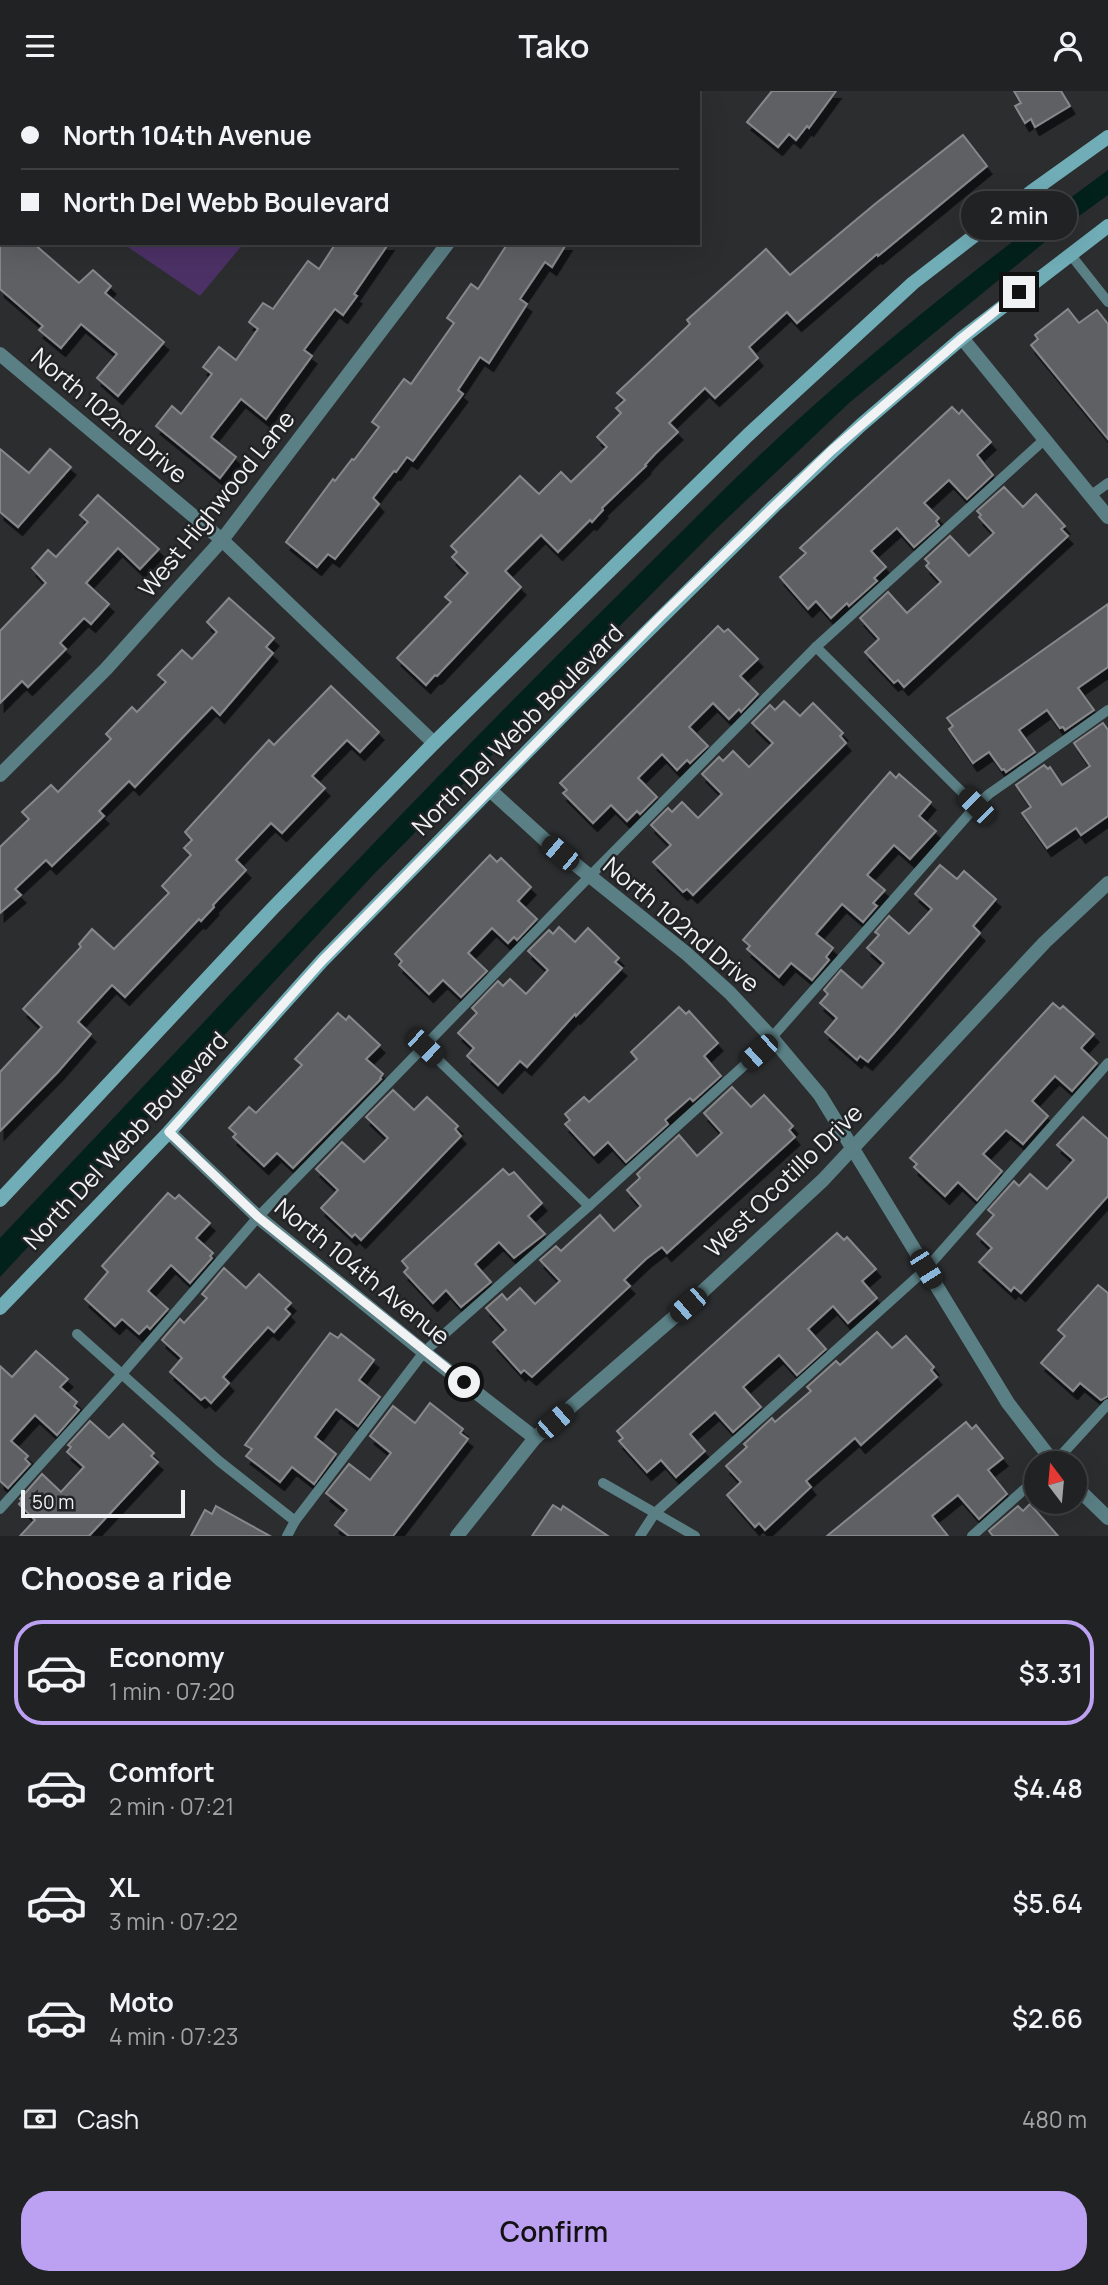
<!DOCTYPE html>
<meta charset="utf-8">
<style>
body{margin:0;font-family:Manrope,sans-serif;background:#282a2b;color:#f1f3f6;height:100vh;display:flex;flex-direction:column;font-size:26px;white-space:nowrap}
*{box-sizing:border-box;margin:0}
p{font-size:23px;color:#a2a4a6}
.icon{flex:none;width:38px;height:38px;fill:none;stroke:currentColor;stroke-width:2;stroke-linecap:round;stroke-linejoin:round}
.map{position:relative;height:1445px;overflow:hidden}
.drawer{display:flex;flex-direction:column;background:#202223;flex:1}
.drawer>*{flex:none}
.hud{position:absolute;left:0px;top:0px;width:700px;height:154px;box-shadow:0 7px 28px #0002,0 0 0 2px #3d3f41;display:grid;align-content:center;height:154px;padding:0 21px;background:#202223}
.needle{width:46px;rotate:344deg}
.controls{position:absolute;left:1024px;top:1360px;display:grid;gap:14px}
.controls a{display:grid;place-items:center;width:63px;height:63px;border-radius:50%;background:#202223;box-shadow:0 7px 28px #0002,0 0 0 2px #3d3f41;font-size:35px}
.scale{position:absolute;left:21px;bottom:18px;width:164px;box-sizing:border-box;padding-left:7px;border:4px solid #f0f2f3;border-top:0;font-size:19px;line-height:24px;white-space:nowrap;color:#f0f2f3;-webkit-text-stroke:5px #212325;paint-order:stroke}
.end{position:absolute;width:32px;height:32px;margin:-16px;border:9px solid #f0f2f3;background:#111;box-shadow:0 0 0 4px #111}
.from{border-radius:50%}
.bubble{position:absolute;height:49px;border-radius:24px;background:#202223;box-shadow:0 7px 28px #0002,0 0 0 2px #3d3f41;font-size:23px;font-weight:600;line-height:49px;text-align:center}
.car{position:absolute;width:21px;height:42px;margin:-21px -10px;border-radius:9px;box-shadow:0 0 5px 2px #0007;background:linear-gradient(#222 24%,#8ab4d8 0 40%,#222 0 76%,#8ab4d8 0 86%,#222 0)}
.hud b{display:flex;align-items:center;gap:24px;height:66px;font-size:26px}
.hud b+b{border-top:2px solid #3d3f41}
.hud i{width:18px;height:18px;background:#f1f3f6}
ul{padding:0;list-style:none}
li{display:flex;align-items:center;gap:21px;height:105px;margin:0 14px 10px;padding:0 7px;border:4px solid transparent;border-radius:28px}
li div{flex:1}
li b{display:block;font-size:26px}
li em{font-style:normal;font-weight:600}
li.selected{border-color:#bca0f2}
li>.icon{width:63px;height:63px;stroke-width:1.5}
h2{padding:0 21px;font-size:32px;line-height:84px}
.pay{display:flex;align-items:center;gap:18px;height:77px;padding:0 21px;font-size:26px}
.pay p{margin-inline-start:auto}
.primary-button{display:flex;gap:14px;margin-top:auto;padding:14px 21px}
.primary-button a{flex:1;height:80px;border-radius:28px;background:#bca0f2;color:#111;font-size:28px;font-weight:600;line-height:80px;text-align:center}
header{display:flex;justify-content:space-between;align-items:center;height:91px;padding:0 21px;background:#202223;font-size:32px;font-weight:600}
.map>svg:first-child{display:block}
.green{fill:#4c3166}
.water{fill:#03211b}
.building{fill:#5f6063;stroke:#87888b;stroke-width:2;filter:url(#shadow)}
.lines{fill:none;stroke-linecap:round;stroke-linejoin:round}
.path{stroke:#929495;stroke-width:4.5;stroke-dasharray:7 3.5;stroke-linecap:butt}
.lane{stroke:#5a7f85;stroke-width:10}
.street{stroke:#5a7f85;stroke-width:14}
.secondary{stroke:#70adb7;stroke-width:14}
.route{stroke:#f0f2f3;stroke-width:9}
.labels{text-anchor:middle;stroke-width:5;stroke-linejoin:round;paint-order:stroke}
.street-label{font-size:24px;fill:#f0f2f3;stroke:#212325}
</style>
<header><svg class="icon" aria-label="menu" viewBox="0 0 24 24"><path d="M4 6h16M4 12h16M4 18h16"/></svg>Tako<svg class="icon" aria-label="person" viewBox="0 0 24 24"><circle cx="12" cy="8" r="4"/><path d="M4 21q1-7 8-7t8 7"/></svg></header>
<div class="map">
<svg width="1108" height="1445" viewBox="0 0 1108 1445">
<defs>
<filter id="shadow"><feDropShadow dx="4.5" dy="8" stdDeviation="0" flood-color="#0009"/></filter>
</defs>
<rect width="100%" height="100%" fill="#2b2d2f"/>
<g class="green">
<polygon points="0,0 356,0 2,2 2,65"/>
<polygon points="122,152 244,152 200,205"/>
</g>
<path class="water" d="M1108,79V104L1057,141L849,312L716,438L373,784L0,1186V1147C202,934 402,717 612,510C678,445 742,378 812,316C906,232 1006,154 1108,79Z"/>
<g class="building">
<polygon points="772,0 836,0 809,37 807,35 796,49 789,43 778,56 747,31"/>
<polygon points="1014,0 1061,0 1070,15 1035,36 1031,28 1025,32 1015,15 1021,12"/>
<polygon points="963,44 987,75 878,165 877,163 797,232 787,221 749,256 758,267 715,307 705,297 669,332 678,341 655,363 645,374 646,375 602,417 603,419 592,431 590,429 558,461 541,444 505,480 521,496 437,585 435,584 426,594 397,567 451,511 445,506 468,482 452,466 457,461 451,455 520,385 539,403 561,381 571,391 607,356 597,346 621,322 616,317 625,309 617,302 690,233 687,229 766,158 790,184 875,113"/>
<polygon points="0,152 33,152 79,192 93,179 111,195 105,202 164,251 118,305 97,287 117,263 81,233 61,257 39,239 43,235 0,198"/>
<polygon points="336,152 389,152 354,203 357,205 343,224 335,218 304,259 312,265 266,328 241,308 211,346 236,366 220,387 156,335 172,315 181,323 212,283 203,276 219,256 236,269 258,238 249,231 263,212 273,218 308,170 319,178"/>
<polygon points="508,152 567,152 552,176 545,171 520,208 527,213 500,255 489,272 480,266 458,299 463,303 413,370 407,366 396,381 394,380 373,407 379,413 335,468 328,463 317,476 286,451 333,388 335,390 352,368 354,369 379,336 372,331 404,288 411,293 454,232 447,227 471,193 478,198"/>
<polygon points="1068,218 1079,232 1097,219 1108,233 1108,348 1031,254 1038,248 1035,244"/>
<polygon points="952,316 959,323 962,319 991,351 977,364 993,384 967,408 949,389 924,412 939,427 936,430 939,434 914,456 897,437 871,460 886,476 874,487 877,490 849,515 847,512 831,527 816,510 808,518 780,486 806,462 800,457"/>
<polygon points="0,358 29,382 50,358 71,376 18,436 0,421"/>
<polygon points="1004,396 1023,416 1036,403 1065,435 1061,438 1068,445 904,596 898,589 894,592 865,561 879,548 860,527 888,501 907,522 941,491 926,475 929,472 925,468 950,445 969,465 994,442 979,426 981,424 977,420"/>
<polygon points="98,404 159,458 140,478 118,457 86,492 109,513 91,533 84,527 60,552 66,558 28,596 22,590 0,612 0,540 46,492 32,477 48,459 56,466 88,431 80,424"/>
<polygon points="229,507 274,547 266,556 273,562 220,624 212,616 135,696 129,690 99,720 104,725 52,775 46,769 31,783 15,798 21,804 0,822 0,756 29,728 22,721 51,694 58,701 111,648 106,643 132,616 137,621 166,591 158,584 182,559 192,568 217,541 207,531"/>
<polygon points="1108,513 1108,576 1078,597 1094,619 1065,639 1063,636 1060,637 1047,619 1019,639 1035,661 1006,681 1004,678 1002,679 989,661 973,672 949,638 953,635 947,627"/>
<polygon points="718,535 724,541 728,538 758,568 740,585 758,603 741,621 739,618 729,628 713,612 689,636 708,655 690,672 687,669 677,679 662,663 638,687 657,706 640,723 637,720 627,730 611,714 593,732 563,702 567,699 560,692"/>
<polygon points="331,595 379,641 360,661 347,649 312,685 325,697 282,742 271,732 236,769 246,779 213,814 214,816 201,830 199,828 125,906 112,894 78,931 91,943 58,981 0,1040 0,981 42,936 23,918 81,856 79,853 92,838 114,858 169,802 162,795 191,764 184,757 192,749 185,741 269,649 274,654"/>
<polygon points="784,610 800,625 813,612 843,642 840,645 846,652 693,804 687,798 683,801 653,771 671,754 651,734 668,717 672,721 682,711 698,727 722,703 702,683 719,666 723,670 733,660 749,676 773,652 752,632 770,614 775,619"/>
<polygon points="1103,632 1108,639 1108,725 1081,744 1076,737 1047,757 1022,722 1031,716 1016,694 1044,674 1048,678 1050,676 1062,694 1090,675 1074,652"/>
<polygon points="890,681 896,687 899,683 931,711 919,725 936,740 910,768 894,754 867,784 885,799 873,812 877,815 863,831 842,813 816,843 833,857 826,866 829,869 812,889 791,872 779,886 747,858 750,855 743,849"/>
<polygon points="490,764 497,771 501,767 531,796 518,810 537,828 517,849 514,846 508,852 492,837 468,862 487,880 461,906 443,889 429,903 399,874 402,870 395,863"/>
<polygon points="940,774 957,788 964,780 996,808 973,835 980,842 893,943 868,971 860,965 857,969 825,941 837,927 820,912 828,903 824,899 841,879 862,897 884,872 867,857 879,844 875,841 889,825 909,843 932,818 915,803"/>
<polygon points="559,836 575,851 588,837 619,867 615,871 622,877 576,925 575,923 527,976 520,970 498,994 467,965 474,957 458,942 477,922 472,917 498,890 503,895 510,888 526,903 548,879 528,860 549,839 553,843"/>
<polygon points="1053,912 1060,918 1063,915 1094,943 1081,957 1097,972 1072,1000 1055,985 1032,1010 1048,1025 1023,1053 1006,1039 983,1063 1002,1080 977,1109 958,1091 945,1105 914,1076 917,1073 910,1067"/>
<polygon points="679,916 686,923 689,920 718,952 704,965 721,985 693,1010 690,1007 665,1029 668,1033 626,1071 608,1051 594,1064 565,1033 570,1029 565,1023 584,1006 589,1011 637,968 631,961"/>
<polygon points="338,922 346,929 349,925 380,954 366,968 383,983 380,987 381,988 293,1077 277,1062 264,1075 233,1046 236,1043 229,1037 249,1016 256,1022 302,974 295,968"/>
<polygon points="732,996 751,1016 764,1004 793,1035 789,1039 795,1046 667,1162 662,1156 646,1168 624,1189 630,1195 532,1286 524,1279 521,1282 493,1251 506,1239 486,1217 502,1203 507,1209 520,1197 535,1213 560,1190 540,1169 556,1155 561,1160 600,1124 614,1140 641,1115 627,1099 640,1087 637,1083 679,1044 697,1065 722,1042 704,1022"/>
<polygon points="393,999 414,1019 427,1006 458,1035 455,1038 461,1045 361,1149 355,1143 352,1146 321,1117 338,1099 316,1078 342,1051 364,1071 388,1047 366,1026"/>
<polygon points="1083,1026 1108,1048 1108,1105 1021,1202 1014,1196 1011,1200 979,1171 992,1157 977,1143 994,1124 988,1119 1014,1090 1019,1095 1030,1083 1047,1098 1074,1069 1057,1054"/>
<polygon points="503,1078 509,1084 514,1081 542,1112 528,1125 545,1143 514,1167 499,1151 475,1173 491,1191 461,1216 446,1199 433,1212 404,1181 408,1177 402,1170"/>
<polygon points="168,1102 175,1108 179,1104 210,1132 196,1147 213,1162 210,1165 212,1167 190,1192 171,1174 148,1200 168,1218 150,1238 147,1235 139,1243 122,1228 115,1235 85,1208 108,1181 102,1175"/>
<polygon points="837,1142 844,1149 847,1146 876,1178 862,1190 877,1207 848,1232 833,1215 808,1238 826,1258 797,1284 779,1264 743,1296 761,1316 733,1341 715,1321 690,1343 705,1360 676,1386 661,1369 647,1381 619,1350 623,1347 617,1340"/>
<polygon points="224,1177 246,1197 259,1183 291,1212 285,1218 290,1223 274,1241 268,1236 223,1286 229,1292 211,1312 205,1306 201,1309 170,1281 182,1267 162,1249 180,1228 184,1232 207,1207 202,1203"/>
<polygon points="1098,1194 1108,1202 1108,1305 1101,1309 1080,1292 1073,1300 1041,1272 1065,1245 1058,1239"/>
<polygon points="877,1241 892,1257 906,1245 934,1276 931,1279 937,1286 861,1354 855,1347 806,1390 811,1396 765,1439 759,1432 755,1436 727,1404 741,1391 726,1375 747,1356 744,1353 772,1327 775,1331 811,1300 807,1296 836,1270 840,1274"/>
<polygon points="330,1242 338,1247 341,1243 374,1269 359,1289 380,1306 358,1335 336,1318 315,1346 336,1363 314,1393 292,1376 280,1391 246,1365 252,1358 245,1354"/>
<polygon points="36,1260 68,1288 60,1296 77,1311 74,1315 79,1319 57,1344 35,1324 11,1350 28,1365 25,1368 30,1373 8,1397 0,1390 0,1275 12,1286"/>
<polygon points="430,1312 463,1338 460,1342 468,1348 393,1445 349,1445 335,1434 347,1419 326,1402 349,1373 370,1389 391,1362 370,1345 393,1315 415,1332"/>
<polygon points="90,1330 109,1347 123,1333 154,1362 151,1365 158,1371 89,1445 20,1445 35,1429 19,1413 22,1410 20,1408 42,1383 61,1401 84,1376 67,1361 71,1356 68,1354"/>
<polygon points="966,1331 972,1338 976,1334 1003,1367 988,1379 1007,1403 979,1428 958,1404 932,1425 948,1445 827,1445"/>
<polygon points="1030,1413 1058,1445 993,1445 989,1440 1018,1415 1023,1420"/>
<polygon points="553,1414 561,1419 563,1415 608,1445 532,1445"/>
<polygon points="216,1415 270,1445 191,1445 205,1419 212,1423"/>
</g>
<g class="lines">
<g class="path">
<polyline points="47,0 48,2"/>
<polyline points="296,2 297,0"/>
</g>
<g class="lane">
<polyline points="1070,163 1108,211"/>
<polyline points="1090,405 1108,392"/>
<polyline points="816,556 976,715"/>
<polyline points="425,956 589,1115"/>
<polyline points="77,1243 219,1370 295,1430"/>
<polyline points="1054,1372 1108,1313"/>
<polyline points="603,1392 695,1445"/>
<polyline points="0,1418 122,1283 258,1126 589,786 816,556 1045,348"/>
<polyline points="287,1445 295,1430 424,1261 589,1115 759,961 976,715 989,703 1108,619"/>
<polyline points="640,1445 655,1422 926,1178 1108,972"/>
<polyline points="972,1445 1036,1388"/>
</g>
<g class="street">
<polyline points="544,2 545,0"/>
<polyline points="962,247 1108,426"/>
<polyline points="0,263 222,449 434,652"/>
<polyline points="0,684 106,578 222,449 448,152"/>
<polyline points="490,699 545,749 687,863 730,902 772,947 820,1004 1008,1312 1054,1372"/>
<polyline points="169,1041 258,1126 424,1261 535,1347"/>
<polyline points="1074,1394 1108,1427"/>
<polyline points="457,1445 535,1347 688,1214 823,1089 1045,851 1108,792"/>
</g>
<g class="secondary">
<polyline points="0,1109 272,818 434,652 748,344 913,192 1031,101 1108,46"/>
<polyline points="0,1217 169,1041 322,870 572,615 774,415 861,334 962,247 1108,135"/>
</g>
</g>
<g class="lines">
<polyline class="route" points="464,1291 258,1126 169,1041 322,870 660,526 831,360 962,247 1019,201"/>
</g>
<g class="labels">
<g class="street-label">
<text transform="translate(109 325) rotate(40)" y="8">North 102nd Drive</text>
<text transform="translate(217 413) rotate(-51)" y="8">West Highwood Lane</text>
<text transform="translate(518 639) rotate(-45)" y="8">North Del Webb Boulevard</text>
<text transform="translate(681 834) rotate(40)" y="8">North 102nd Drive</text>
<text transform="translate(126 1050) rotate(-47)" y="8">North Del Webb Boulevard</text>
<text transform="translate(784 1090) rotate(-44)" y="8">West Ocotillo Drive</text>
<text transform="translate(362 1181) rotate(39)" y="8">North 104th Avenue</text>
</g>
</g>
</svg>
<div class="controls">
<a><svg class="needle" viewBox="-14 -14 28 28"><path d="M0-13l5 13h-10z" fill="#e53935"/><path d="M0 13l5-13h-10z" fill="#a2a4a6"/></svg></a>
</div>
<div class="scale">50 m</div>
<i class="end from" style="left:464px;top:1291px"></i>
<i class="end" style="left:1019px;top:201px"></i>
<div class="bubble" style="left:961px;top:100px;width:116px">2 min</div>
<i class="car" style="left:976px;top:715px;rotate:315deg"></i>
<i class="car" style="left:560px;top:762px;rotate:310deg"></i>
<i class="car" style="left:425px;top:956px;rotate:133deg"></i>
<i class="car" style="left:759px;top:961px;rotate:228deg"></i>
<i class="car" style="left:926px;top:1178px;rotate:148deg"></i>
<i class="car" style="left:688px;top:1214px;rotate:229deg"></i>
<i class="car" style="left:555px;top:1330px;rotate:49deg"></i>
<div class="hud">
<b><i class="from"></i>North 104th Avenue</b>
<b><i></i>North Del Webb Boulevard</b>
</div>
</div>
<section class="drawer">
<h2>Choose a ride</h2>
<ul>
<li class="selected"><svg class="icon" aria-label="car" viewBox="0 0 24 24"><path d="M5 17H2v-5l4-1 3-4h7l3 4 3 1v5h-3M9 17h6M6 11h13"/><circle cx="7" cy="17" r="2"/><circle cx="17" cy="17" r="2"/></svg><div><b>Economy</b><p>1 min · 07:20</p></div><em>$3.31</em></li>
<li><svg class="icon" aria-label="car" viewBox="0 0 24 24"><path d="M5 17H2v-5l4-1 3-4h7l3 4 3 1v5h-3M9 17h6M6 11h13"/><circle cx="7" cy="17" r="2"/><circle cx="17" cy="17" r="2"/></svg><div><b>Comfort</b><p>2 min · 07:21</p></div><em>$4.48</em></li>
<li><svg class="icon" aria-label="car" viewBox="0 0 24 24"><path d="M5 17H2v-5l4-1 3-4h7l3 4 3 1v5h-3M9 17h6M6 11h13"/><circle cx="7" cy="17" r="2"/><circle cx="17" cy="17" r="2"/></svg><div><b>XL</b><p>3 min · 07:22</p></div><em>$5.64</em></li>
<li><svg class="icon" aria-label="car" viewBox="0 0 24 24"><path d="M5 17H2v-5l4-1 3-4h7l3 4 3 1v5h-3M9 17h6M6 11h13"/><circle cx="7" cy="17" r="2"/><circle cx="17" cy="17" r="2"/></svg><div><b>Moto</b><p>4 min · 07:23</p></div><em>$2.66</em></li>
</ul>
<div class="pay"><svg class="icon" aria-label="cash" viewBox="0 0 24 24"><path d="M3 7h18v10H3z"/><circle cx="12" cy="12" r="2"/></svg>Cash<p>480 m</p></div>
<div class="primary-button"><a>Confirm</a></div>
</section>
